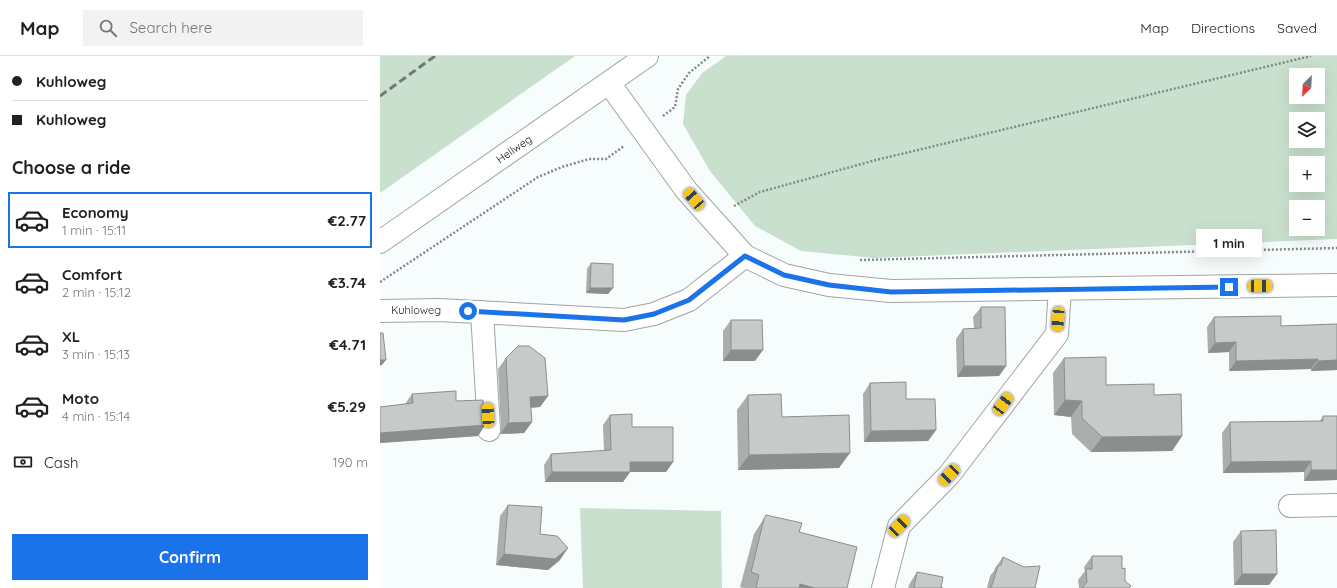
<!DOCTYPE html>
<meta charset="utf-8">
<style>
body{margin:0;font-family:Quicksand,sans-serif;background:#f2f2f2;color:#202124;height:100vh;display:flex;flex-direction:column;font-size:15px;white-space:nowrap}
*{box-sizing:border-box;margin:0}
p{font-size:13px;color:#757577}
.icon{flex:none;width:22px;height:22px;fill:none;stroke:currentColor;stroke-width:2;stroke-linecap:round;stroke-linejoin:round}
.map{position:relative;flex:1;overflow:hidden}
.sheet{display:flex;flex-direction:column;background:#fff;width:380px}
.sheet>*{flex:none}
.banner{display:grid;align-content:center;height:88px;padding:0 12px;background:#fff}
.needle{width:26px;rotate:204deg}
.buttons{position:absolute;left:909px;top:12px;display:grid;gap:8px}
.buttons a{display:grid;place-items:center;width:36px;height:36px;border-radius:0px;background:#fff;box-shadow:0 4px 16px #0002;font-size:20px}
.end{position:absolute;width:18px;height:18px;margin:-9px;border:5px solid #1a73e8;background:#fff;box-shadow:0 0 0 2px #fff}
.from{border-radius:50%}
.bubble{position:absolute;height:28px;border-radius:0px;background:#fff;box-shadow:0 4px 16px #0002;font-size:13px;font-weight:800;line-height:28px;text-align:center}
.car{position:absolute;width:12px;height:24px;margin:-12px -6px;border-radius:5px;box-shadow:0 0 3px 1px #0007;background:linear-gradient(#f5c518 24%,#345 0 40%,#f5c518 0 76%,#345 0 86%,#f5c518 0)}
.banner b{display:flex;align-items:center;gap:14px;height:38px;font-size:15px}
.banner b+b{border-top:1px solid #e0e0e0}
.banner i{width:10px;height:10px;background:#202124}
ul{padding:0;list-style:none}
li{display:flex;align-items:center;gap:12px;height:56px;margin:0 8px 6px;padding:0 4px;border:2px solid transparent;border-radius:0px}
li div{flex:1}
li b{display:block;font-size:15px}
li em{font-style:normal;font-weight:800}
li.selected{border-color:#1a73e8}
li>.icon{width:36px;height:36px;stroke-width:1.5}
h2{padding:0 12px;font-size:18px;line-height:48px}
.pay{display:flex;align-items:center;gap:10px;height:44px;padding:0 12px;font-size:15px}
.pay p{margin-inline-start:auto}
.action{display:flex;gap:8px;margin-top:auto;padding:8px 12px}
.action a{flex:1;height:46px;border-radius:0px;background:#1a73e8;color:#fff;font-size:16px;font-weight:800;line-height:46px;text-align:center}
header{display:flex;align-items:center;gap:24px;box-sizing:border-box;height:56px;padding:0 20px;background:#fff;border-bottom:1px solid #e0e0e0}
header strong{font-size:19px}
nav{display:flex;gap:22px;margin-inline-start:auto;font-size:14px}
.search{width:280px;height:36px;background:#f2f2f2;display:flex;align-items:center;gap:10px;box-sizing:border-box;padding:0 14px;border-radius:0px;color:#757577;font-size:15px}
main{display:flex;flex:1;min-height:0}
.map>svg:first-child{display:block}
.green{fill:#cae0ce;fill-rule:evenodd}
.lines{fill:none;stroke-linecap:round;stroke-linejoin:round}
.minor-casing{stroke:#9fa4a4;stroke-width:24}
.path{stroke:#858888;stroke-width:2.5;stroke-dasharray:2 2;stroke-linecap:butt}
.minor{stroke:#fff;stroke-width:22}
.rail{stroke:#747777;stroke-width:3;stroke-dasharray:8 4;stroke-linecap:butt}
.wall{fill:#aaafae}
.shaded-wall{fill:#8b8e8d}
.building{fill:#c6cbca;stroke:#8b8e8d}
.route{stroke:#1a73e8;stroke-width:5}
.labels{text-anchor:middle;stroke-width:3.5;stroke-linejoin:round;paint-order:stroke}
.street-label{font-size:11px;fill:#171919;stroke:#fff}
</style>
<header>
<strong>Map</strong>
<div class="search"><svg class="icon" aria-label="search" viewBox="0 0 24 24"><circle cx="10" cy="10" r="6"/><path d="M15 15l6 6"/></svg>Search here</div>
<nav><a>Map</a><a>Directions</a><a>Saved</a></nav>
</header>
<main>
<section class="sheet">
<div class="banner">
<b><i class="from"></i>Kuhloweg</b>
<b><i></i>Kuhloweg</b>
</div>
<h2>Choose a ride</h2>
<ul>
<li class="selected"><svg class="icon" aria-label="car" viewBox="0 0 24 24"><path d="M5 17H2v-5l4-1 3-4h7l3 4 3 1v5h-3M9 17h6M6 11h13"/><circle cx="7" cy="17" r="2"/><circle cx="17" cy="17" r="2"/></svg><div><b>Economy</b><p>1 min · 15:11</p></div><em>€2.77</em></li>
<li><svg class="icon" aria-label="car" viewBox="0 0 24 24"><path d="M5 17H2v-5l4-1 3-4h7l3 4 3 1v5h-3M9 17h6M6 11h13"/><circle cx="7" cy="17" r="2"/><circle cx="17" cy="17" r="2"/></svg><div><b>Comfort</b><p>2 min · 15:12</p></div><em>€3.74</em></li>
<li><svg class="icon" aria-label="car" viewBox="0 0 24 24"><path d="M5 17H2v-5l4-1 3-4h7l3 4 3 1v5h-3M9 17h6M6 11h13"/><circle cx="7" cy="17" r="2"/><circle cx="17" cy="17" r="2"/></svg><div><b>XL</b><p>3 min · 15:13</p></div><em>€4.71</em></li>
<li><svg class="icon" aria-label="car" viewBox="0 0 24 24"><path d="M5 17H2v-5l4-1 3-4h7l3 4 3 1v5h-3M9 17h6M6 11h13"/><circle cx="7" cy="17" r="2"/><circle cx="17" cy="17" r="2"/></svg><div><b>Moto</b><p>4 min · 15:14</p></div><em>€5.29</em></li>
</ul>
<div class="pay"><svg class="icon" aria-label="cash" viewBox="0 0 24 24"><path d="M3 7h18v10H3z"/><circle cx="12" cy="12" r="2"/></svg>Cash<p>190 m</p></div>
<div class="action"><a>Confirm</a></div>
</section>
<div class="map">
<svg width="957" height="532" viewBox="0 0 957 532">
<rect width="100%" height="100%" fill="#f7fcfc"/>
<g class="green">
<polygon points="0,0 195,0 0,137"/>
<path d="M346,0H957V183L494,202L421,195L375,170L330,115L303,68L306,39L322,17ZM916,19H938V41H916ZM916,63H938V85H916ZM916,107H938V129H916ZM916,151H938V173H916Z"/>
<polygon points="200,452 341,455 342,532 203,532"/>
</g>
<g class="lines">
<g class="minor-casing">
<g id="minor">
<polyline points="229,27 306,134 365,200 404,219 449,229 511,235 957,229"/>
<polyline points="0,186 267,0"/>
<polyline points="0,255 59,254 244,264 274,258 309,244 365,200"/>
<polyline points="102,256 109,374"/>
<polyline points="910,450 957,449"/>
<polyline points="503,532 519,470 569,419 677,278 680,233"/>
</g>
</g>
<g class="path">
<polyline points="283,60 295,51 298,33 309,17 330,0"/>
<polyline points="354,150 380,136 496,104 931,0"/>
<polyline points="480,204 957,192"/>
<polyline points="0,226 158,121 182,111 209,103 226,103 244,90"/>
</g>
<use href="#minor" class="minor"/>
<polyline class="rail" points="0,40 55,0"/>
</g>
<g class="wall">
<polygon points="211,207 233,232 228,238 206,237 207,213"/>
<polygon points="601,251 626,310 619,320 577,321 576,283 583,273 594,272 593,261"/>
<polygon points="834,261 901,270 957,268 957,314 931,315 931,313 849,315 849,296 828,297 827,271"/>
<polygon points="351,264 375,305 343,305 343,275"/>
<polygon points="126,302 168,340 160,351 151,352 152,366 144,377 120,378 121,373 118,313"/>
<polygon points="684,302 726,329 774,339 802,380 792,395 711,396 692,378 691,361 674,359 673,317"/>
<polygon points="490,327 526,343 556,374 548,385 484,386 483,338"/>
<polygon points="32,338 76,345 104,364 105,369 98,380 0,387 0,351 25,348"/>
<polygon points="368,339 402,361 459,412 358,414 357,354"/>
<polygon points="230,359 252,371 293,406 286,416 250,416 243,426 165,426 164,409 171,398 224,395 223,369"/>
<polygon points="943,360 957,360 957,424 924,425 924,416 843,417 842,377 850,366 940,365"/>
<polygon points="128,449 160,478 180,504 168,514 116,509 120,460"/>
<polygon points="386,459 419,476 467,532 363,532 360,531 374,478"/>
<polygon points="861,475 889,529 854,529 853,486"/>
<polygon points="712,500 742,513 745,525 750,532 699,532 698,524 705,515 704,511"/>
<polygon points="623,501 655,532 607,532 610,520 614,515 615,512"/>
<polygon points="537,516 561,532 563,532 528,532 530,527"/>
</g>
<g class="shaded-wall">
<polygon points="210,232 233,232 228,238 206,237"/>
<polygon points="856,286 849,296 828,297 835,287"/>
<polygon points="351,294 383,294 375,305 343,305"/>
<polygon points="938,303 931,313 849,315 856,305"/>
<polygon points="0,304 6,304 2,309 0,310"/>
<polygon points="957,304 957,314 931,315 938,305"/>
<polygon points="584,310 626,310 619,320 577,321"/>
<polygon points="168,340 160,351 143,352 150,341"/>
<polygon points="685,344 702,345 691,361 674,359"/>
<polygon points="152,366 144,377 120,378 128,367"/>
<polygon points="105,369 98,380 0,387 0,377"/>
<polygon points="556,374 548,385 484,386 491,375"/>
<polygon points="802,380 792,395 711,396 722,381"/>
<polygon points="470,397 459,412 358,414 369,399"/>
<polygon points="931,405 924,416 843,417 851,406"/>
<polygon points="250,406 293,406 286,416 250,416 243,426 165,426 172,416"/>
<polygon points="931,414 957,414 957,424 924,425"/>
<polygon points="188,492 180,504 168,514 116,509 124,498"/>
<polygon points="862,518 897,518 889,529 854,529"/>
<polygon points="420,528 435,532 418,532"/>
</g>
<g class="building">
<polygon points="211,207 233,208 233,232 210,232"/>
<polygon points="601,251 625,251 626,310 584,310 583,273 601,272"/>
<polygon points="901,260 901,270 957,268 957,304 938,305 938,303 856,305 856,286 835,287 834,261"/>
<polygon points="351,264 382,264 383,294 351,294"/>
<polygon points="0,277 3,277 6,304 0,304"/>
<polygon points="138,290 149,290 165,302 168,340 150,341 152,366 128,367 129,362 126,302"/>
<polygon points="726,301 726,329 774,328 774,339 801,338 802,380 722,381 702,362 702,345 685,344 684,302"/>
<polygon points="526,326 526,343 555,343 556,374 491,375 490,327"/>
<polygon points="76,335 76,345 103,344 104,364 105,369 0,377 0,351 33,347 32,338"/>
<polygon points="401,338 402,361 469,359 470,397 369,399 368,339"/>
<polygon points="252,358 252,371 293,371 293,406 250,406 250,416 172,416 171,398 231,394 230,359"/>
<polygon points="943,360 957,360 957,414 931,414 931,405 851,406 850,366 943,365"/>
<polygon points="128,449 162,451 160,478 177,480 188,492 175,503 124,498"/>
<polygon points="386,459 422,467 419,476 477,491 467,532 435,532 420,528 419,532 376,532 379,519 371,516 384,463"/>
<polygon points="896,474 897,518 862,518 861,475"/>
<polygon points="712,500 742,500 742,513 745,512 745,525 751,530 749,532 702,532 707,526 706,513 712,513"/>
<polygon points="623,501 644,511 660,510 655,532 611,532 618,510 621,509"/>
<polygon points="537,516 563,521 561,532 563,532 534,532"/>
</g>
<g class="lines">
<polyline class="route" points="88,255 244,264 274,258 309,244 365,200 404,219 449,229 511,236 849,231"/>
</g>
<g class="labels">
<g class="street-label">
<text transform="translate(134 93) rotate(-35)" y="4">Hellweg</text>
<text x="36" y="258">Kuhloweg</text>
</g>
</g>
</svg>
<div class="buttons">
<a><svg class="needle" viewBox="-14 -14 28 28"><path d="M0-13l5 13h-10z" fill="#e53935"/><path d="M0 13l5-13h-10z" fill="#757577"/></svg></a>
<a><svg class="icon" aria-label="layers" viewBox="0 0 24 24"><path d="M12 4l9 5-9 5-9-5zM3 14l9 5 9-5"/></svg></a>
<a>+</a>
<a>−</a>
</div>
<i class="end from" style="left:88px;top:255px"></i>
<i class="end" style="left:849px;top:231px"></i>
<div class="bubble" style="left:816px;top:173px;width:66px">1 min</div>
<i class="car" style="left:314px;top:143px;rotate:319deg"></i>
<i class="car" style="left:880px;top:230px;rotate:89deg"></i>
<i class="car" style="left:678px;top:263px;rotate:184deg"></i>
<i class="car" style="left:623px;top:348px;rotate:37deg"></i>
<i class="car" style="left:108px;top:359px;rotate:357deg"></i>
<i class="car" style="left:569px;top:419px;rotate:224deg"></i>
<i class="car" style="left:519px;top:470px;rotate:44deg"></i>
</div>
</main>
